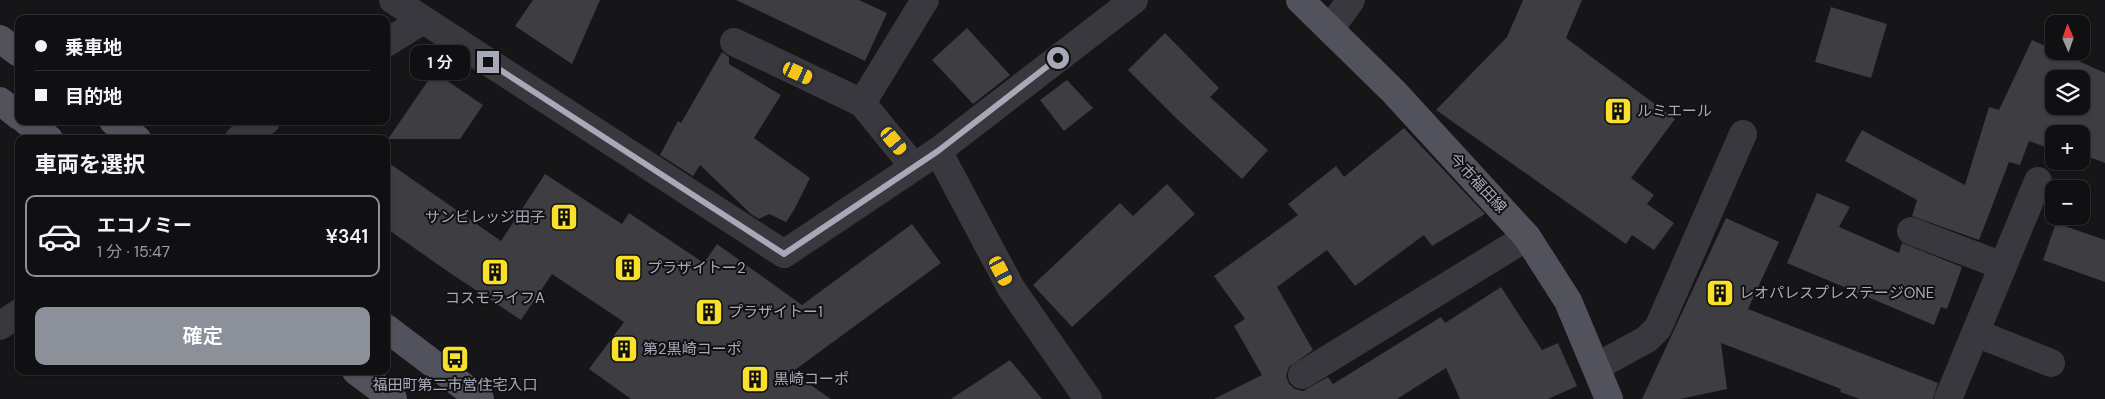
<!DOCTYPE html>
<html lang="ja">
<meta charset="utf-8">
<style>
body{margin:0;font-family:"DM Sans","Noto Sans JP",sans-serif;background:#19191b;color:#f1f3f6;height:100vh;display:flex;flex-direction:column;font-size:19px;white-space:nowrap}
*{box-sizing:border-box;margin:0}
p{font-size:16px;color:#9c9d9f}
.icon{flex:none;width:28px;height:28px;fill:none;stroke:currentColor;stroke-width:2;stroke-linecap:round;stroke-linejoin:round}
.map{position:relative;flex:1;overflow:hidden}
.details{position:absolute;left:15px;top:135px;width:375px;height:240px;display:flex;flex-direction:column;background:#101012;border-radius:10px;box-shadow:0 1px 4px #0004,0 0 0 1px #303032}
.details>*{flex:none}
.banner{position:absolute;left:15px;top:15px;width:375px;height:110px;border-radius:10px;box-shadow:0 1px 4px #0004,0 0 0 1px #303032;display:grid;align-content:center;height:110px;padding:0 20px;background:#101012}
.needle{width:32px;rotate:358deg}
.tools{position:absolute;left:2045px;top:15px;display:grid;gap:10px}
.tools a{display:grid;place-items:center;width:45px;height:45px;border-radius:10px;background:#101012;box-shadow:0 1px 4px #0004,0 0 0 1px #303032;font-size:25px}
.end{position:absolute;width:22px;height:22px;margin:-11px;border:6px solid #a7a9b8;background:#111;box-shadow:0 0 0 2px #111}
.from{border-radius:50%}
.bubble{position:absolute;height:35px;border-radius:10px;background:#101012;box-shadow:0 1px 4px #0004,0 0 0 1px #303032;font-size:16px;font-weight:600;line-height:35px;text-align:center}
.car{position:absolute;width:15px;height:30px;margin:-15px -8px;border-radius:6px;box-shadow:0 0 4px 1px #0007;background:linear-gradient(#f5c518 24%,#345 0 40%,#f5c518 0 76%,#345 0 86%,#f5c518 0)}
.banner b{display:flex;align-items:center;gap:18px;height:48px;font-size:19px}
.banner b+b{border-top:1px solid #303032}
.banner i{width:12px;height:12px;background:#f1f3f6}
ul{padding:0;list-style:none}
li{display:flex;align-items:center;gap:15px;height:82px;margin:0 10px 8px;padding:0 10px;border:2px solid #303032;border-radius:10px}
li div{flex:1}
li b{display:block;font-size:19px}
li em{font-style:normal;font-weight:600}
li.selected{border-color:#8c9099}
li>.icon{width:45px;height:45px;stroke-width:1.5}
h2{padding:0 20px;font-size:22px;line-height:60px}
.cta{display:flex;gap:10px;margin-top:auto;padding:10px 20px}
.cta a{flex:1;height:58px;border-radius:10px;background:#8c9099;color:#fff;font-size:20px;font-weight:600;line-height:58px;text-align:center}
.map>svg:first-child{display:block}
.building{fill:#3d3d42;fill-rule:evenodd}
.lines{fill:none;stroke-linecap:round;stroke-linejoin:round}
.minor{stroke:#39383f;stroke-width:28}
.major{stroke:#52525c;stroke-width:28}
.route{stroke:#a7a9b8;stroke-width:6}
.labels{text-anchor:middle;stroke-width:4;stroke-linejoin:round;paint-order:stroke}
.poi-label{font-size:15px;fill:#a7a9b8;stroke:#111113;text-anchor:start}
.street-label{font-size:15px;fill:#a7a9b8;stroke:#111113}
</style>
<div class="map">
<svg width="2105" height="399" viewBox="0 0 2105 399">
<rect width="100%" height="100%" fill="#161618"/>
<g class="building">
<polygon points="533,0 600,0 572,64 515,26"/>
<polygon points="736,0 859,0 887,13 865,61"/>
<polygon points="1523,0 1582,0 1566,38 1675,119 1631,178 1654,195 1647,204 1674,223 1654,250 1632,235 1626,244 1436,110 1507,37"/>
<polygon points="1831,7 1887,24 1871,78 1815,62"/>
<polygon points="967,28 1010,75 973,104 932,60"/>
<polygon points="1165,33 1219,88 1210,97 1268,150 1242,179 1177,119 1128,70"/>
<path d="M2032,40L2105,73V163L2081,154V134H2054V144L2051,149L2029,141L2020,165L2009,162L1979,240L1912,216L1917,200L1845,161L1862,130L1965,185L1989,107L1999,110ZM2054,79H2081V106H2054Z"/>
<polygon points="722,52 729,57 729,64 781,95 754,138 810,178 794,210 786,222 769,214 759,219 751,214 700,165 693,176 660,155 678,121 681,123"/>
<polygon points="434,72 483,105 460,139 388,139"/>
<polygon points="1067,80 1093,108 1064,131 1040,100"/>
<polygon points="1404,128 1485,214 1432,246 1424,235 1355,286 1327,250 1277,287 1313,350 1289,367 1286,376 1289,384 1295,389 1303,391 1328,377 1333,384 1441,317 1445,323 1501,287 1542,350 1558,343 1577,386 1548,399 1460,399 1446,368 1397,399 1214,399 1262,375 1234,326 1245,319 1214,276 1298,215 1288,204 1336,166 1344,177"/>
<polygon points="386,161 501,241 545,174 622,224 629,213 704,263 717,244 802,305 912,224 941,263 792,372 831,399 631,399 589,369 624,322 552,274 521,320 447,271 386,228"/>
<polygon points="1167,184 1195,214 1072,327 1033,285 1120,203 1133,216"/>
<polygon points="1817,193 1850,207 1839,227 1899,253 1902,243 1962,267 1947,309 1941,307 1934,325 1787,263"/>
<polygon points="1726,218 1779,242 1748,309 1938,383 1933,399 1860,399 1840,392 1841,389 1721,343 1727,389 1680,399 1642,399"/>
<polygon points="2056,223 2105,240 2105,282 2043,260"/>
<polygon points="1010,360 1042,399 951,399"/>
</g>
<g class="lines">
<g class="minor">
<polyline points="393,0 784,254 938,151 1011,288 1088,399"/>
<polyline points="1330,29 1351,0"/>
<polyline points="734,42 862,103"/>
<polyline points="386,43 423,20"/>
<polyline points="239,139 266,121"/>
<polyline points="938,151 1134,0"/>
<polyline points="914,167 862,103 925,0"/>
<polyline points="1911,231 2003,266"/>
<polyline points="0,326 19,313"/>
<polyline points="1976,333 2051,363"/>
<polyline points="1596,367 1647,339 1658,328 1743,134"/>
<polyline points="1302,375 1527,237"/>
<polyline points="1948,399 2038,181"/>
</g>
<g class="major">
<polyline points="1300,0 1394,92 1527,237 1568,301 1609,399"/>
<polyline points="0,39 19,53"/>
<polyline points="0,101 19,116"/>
<polyline points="26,121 49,139"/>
<polyline points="113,121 137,139"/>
<polyline points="386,328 480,399"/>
<polyline points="356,371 393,399"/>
</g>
</g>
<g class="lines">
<polyline class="route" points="488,62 784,254 938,151 1058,58"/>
</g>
<defs>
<g id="building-square" transform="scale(1.4375)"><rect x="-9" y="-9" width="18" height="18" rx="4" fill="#f9e02c" stroke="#111113"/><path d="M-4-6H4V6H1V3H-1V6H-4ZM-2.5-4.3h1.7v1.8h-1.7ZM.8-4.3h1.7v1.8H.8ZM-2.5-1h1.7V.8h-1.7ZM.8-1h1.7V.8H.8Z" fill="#111"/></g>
<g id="bus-square" transform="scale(1.4375)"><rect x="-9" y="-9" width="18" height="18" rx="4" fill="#f9e02c" stroke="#111113"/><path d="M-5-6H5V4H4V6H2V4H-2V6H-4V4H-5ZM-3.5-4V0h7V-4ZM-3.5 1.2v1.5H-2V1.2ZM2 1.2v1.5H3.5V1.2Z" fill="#111"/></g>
</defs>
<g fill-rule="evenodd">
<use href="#building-square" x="1618" y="111"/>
<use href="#building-square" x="564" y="217"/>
<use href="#building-square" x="628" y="268"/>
<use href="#building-square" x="495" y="272"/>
<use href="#building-square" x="1720" y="293"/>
<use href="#building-square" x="709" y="312"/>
<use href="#building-square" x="624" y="349"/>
<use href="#bus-square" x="455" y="359"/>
<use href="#building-square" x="755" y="379"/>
</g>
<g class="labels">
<g class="poi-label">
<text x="1637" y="116">ルミエール</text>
<text x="545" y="222" text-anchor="end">サンビレッジ田子</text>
<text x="647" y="273">プラザイトー2</text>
<text x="1739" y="298">レオパレスプレステージONE</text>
<text x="495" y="303" text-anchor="middle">コスモライフA</text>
<text x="728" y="317">プラザイトー1</text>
<text x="643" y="354">第2黒崎コーポ</text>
<text x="774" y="384">黒崎コーポ</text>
<text x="455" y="390" text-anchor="middle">福田町第二市営住宅入口</text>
</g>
<g class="street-label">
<text transform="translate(1478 183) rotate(47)" y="5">今市福田線</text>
</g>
</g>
</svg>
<div class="tools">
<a><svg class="needle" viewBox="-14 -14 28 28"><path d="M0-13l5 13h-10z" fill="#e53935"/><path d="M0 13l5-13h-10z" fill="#9c9d9f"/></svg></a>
<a><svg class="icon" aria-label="layers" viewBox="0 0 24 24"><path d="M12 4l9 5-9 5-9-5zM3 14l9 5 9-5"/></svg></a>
<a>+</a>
<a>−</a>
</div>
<i class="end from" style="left:1058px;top:58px"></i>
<i class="end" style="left:488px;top:62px"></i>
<div class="bubble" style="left:410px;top:45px;width:60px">1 分</div>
<i class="car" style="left:798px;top:73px;rotate:115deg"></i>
<i class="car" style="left:894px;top:141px;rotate:140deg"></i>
<i class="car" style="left:1001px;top:271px;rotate:152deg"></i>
<div class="banner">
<b><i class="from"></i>乗車地</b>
<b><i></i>目的地</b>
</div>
<section class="details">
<h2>車両を選択</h2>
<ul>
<li class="selected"><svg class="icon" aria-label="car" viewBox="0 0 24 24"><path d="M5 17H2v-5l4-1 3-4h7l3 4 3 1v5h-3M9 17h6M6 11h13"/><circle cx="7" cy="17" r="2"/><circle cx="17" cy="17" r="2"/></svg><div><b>エコノミー</b><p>1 分 · 15:47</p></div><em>¥341</em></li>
</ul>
<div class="cta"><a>確定</a></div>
</section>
</div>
